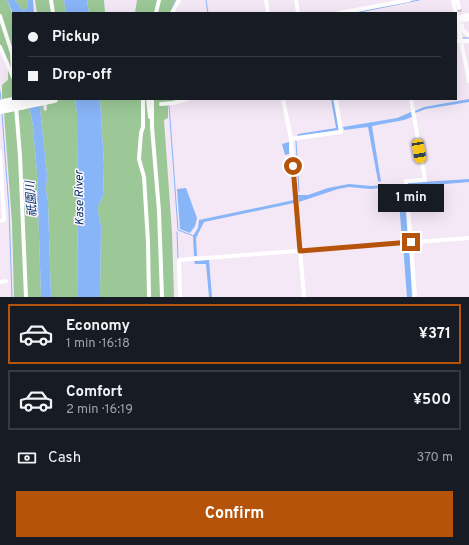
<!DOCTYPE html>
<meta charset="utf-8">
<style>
body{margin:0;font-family:Overpass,"Noto Sans JP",sans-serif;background:#20242c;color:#f1f3f6;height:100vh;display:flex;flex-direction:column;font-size:15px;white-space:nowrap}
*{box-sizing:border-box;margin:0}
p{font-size:13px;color:#9ea1a6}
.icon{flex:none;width:22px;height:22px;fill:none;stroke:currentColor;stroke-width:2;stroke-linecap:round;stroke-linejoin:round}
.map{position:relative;height:297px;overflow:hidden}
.drawer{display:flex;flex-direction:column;background:#171b24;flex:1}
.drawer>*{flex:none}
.banner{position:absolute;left:12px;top:12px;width:445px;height:88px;border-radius:0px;box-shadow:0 4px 16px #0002;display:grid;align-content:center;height:88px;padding:0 16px;background:#171b24}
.end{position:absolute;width:18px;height:18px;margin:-9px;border:5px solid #b45309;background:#fff;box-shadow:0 0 0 2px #fff}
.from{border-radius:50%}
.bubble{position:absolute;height:28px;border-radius:0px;background:#171b24;box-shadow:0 4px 16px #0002;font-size:13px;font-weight:700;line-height:28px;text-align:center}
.car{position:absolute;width:12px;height:24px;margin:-12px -6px;border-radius:5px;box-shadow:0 0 3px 1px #0007;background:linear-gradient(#f5c518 24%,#345 0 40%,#f5c518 0 76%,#345 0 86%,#f5c518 0)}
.banner b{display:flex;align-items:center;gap:14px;height:38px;font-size:15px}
.banner b+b{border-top:1px solid #363941}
.banner i{width:10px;height:10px;background:#f1f3f6}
ul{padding:7px 0 0;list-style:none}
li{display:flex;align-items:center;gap:12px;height:60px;margin:0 8px 6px;padding:0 8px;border:2px solid #363941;border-radius:0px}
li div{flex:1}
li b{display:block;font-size:15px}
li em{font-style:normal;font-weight:700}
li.current{border-color:#b45309}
li>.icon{width:36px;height:36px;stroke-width:1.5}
.pay{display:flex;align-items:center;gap:10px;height:44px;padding:0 16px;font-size:15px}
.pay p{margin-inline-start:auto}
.cta{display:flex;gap:8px;margin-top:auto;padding:8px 16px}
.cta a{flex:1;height:46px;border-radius:0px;background:#b45309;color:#fff;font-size:16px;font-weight:700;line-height:46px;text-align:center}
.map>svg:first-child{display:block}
.green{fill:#9bc896}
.water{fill:#88b5f8}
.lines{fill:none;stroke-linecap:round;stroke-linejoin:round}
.stream{stroke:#88b5f8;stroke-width:1}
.street-tunnel{stroke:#cabfcc;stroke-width:4;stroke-dasharray:4 2;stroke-linecap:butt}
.street{stroke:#fff;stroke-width:4}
.highway{stroke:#fff;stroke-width:8}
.route{stroke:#b45309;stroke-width:5}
.labels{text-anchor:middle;stroke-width:3;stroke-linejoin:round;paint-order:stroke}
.water-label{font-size:12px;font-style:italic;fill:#08326c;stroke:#fcf7fd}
</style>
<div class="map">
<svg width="469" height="297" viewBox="0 0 469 297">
<rect width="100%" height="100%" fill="#f4e7f6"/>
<g class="green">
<polygon points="0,0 7,0 13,16 13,97 2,99 2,85 8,80 8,62 0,44"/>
<polygon points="15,0 27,0 28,7 23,11"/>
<polygon points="35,0 64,0 66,13 37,13"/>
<polygon points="87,0 104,0 105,13 89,13"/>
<polygon points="137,0 175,0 170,13 135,13"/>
<polygon points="25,99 28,99 33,127 37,173 41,297 14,297 12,223 4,113 26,109"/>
<polygon points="46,99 75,99 77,114 78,297 51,297 48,202 46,190 47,175 40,108 43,103 44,111 47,110"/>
<polygon points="100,99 179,99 172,101 168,106 168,118 164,120 172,233 174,297 100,297 101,226 98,212 98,206 103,196 104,165"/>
</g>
<g class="water">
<polygon points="7,0 15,0 23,11 28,7 27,0 33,0 34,13 13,13 13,14"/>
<polygon points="64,0 87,0 89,13 66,13"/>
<polygon points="28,99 43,99 43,103 40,108 47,175 46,190 48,202 51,297 41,297 37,173 33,127"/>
<polygon points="75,99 100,99 104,165 103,196 98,206 98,212 101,226 100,297 78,297 77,114"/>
<polygon points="331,99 333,99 339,130 297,136 298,134 336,128"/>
<polygon points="469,99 469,102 426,109 415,113 415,111 424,107"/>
<polygon points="411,112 412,117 404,120 372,126 381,182 378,181 368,127 344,130 343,127 397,118"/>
<polygon points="289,142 289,154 285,155 282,144"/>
<polygon points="469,179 469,182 409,187 408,183"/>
<polygon points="349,184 371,186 404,184 408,240 402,241 398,187 370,189 349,187 338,189 299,202 298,195 308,195 328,188"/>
<polygon points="186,188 197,218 195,226 190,233 180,229 177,189"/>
<polygon points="294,200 294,203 204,222 196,238 197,256 194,256 193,236 198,228 199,220"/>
<polygon points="403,245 409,245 412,297 407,297"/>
<polygon points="209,260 212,297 209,297 206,264 195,264 194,261"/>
</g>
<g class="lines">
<g class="stream">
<polyline points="206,0 208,13"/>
<polyline points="171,10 176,0"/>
<polyline points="355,13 419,0"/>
<polyline points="462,38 469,38"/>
<polyline points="0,91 1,100"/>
<polyline points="169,105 178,230 194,236"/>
<polyline points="2,113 9,209 12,297"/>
<polyline points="296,141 299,191"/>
<polyline points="177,232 178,259"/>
</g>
<polyline class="street-tunnel" points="459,8 461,20"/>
<g class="street">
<polyline points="51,0 53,13"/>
<polyline points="266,0 268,13"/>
<polyline points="296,0 298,13"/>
<polyline points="453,0 469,81"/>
<polyline points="457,0 459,8"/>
<polyline points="156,13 159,0"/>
<polyline points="172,13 179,0"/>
<polyline points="339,13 409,0"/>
<polyline points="0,16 12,53 13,68"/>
<polyline points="462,25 462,29 467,34 469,35"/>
<polyline points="456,41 469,41"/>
<polyline points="0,47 13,77"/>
<polyline points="143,99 143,127 141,133 139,159 144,177 148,242 149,297"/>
<polyline points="148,99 150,117"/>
<polyline points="152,99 152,127 159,211 162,297"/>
<polyline points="283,99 291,139 304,297"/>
<polyline points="411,99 425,180 406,181 415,297"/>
<polyline points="161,104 174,103 187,99"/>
<polyline points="16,106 20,156 26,297"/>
<polyline points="291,139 341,132 336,99"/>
<polyline points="0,152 4,220 0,221"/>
<polyline points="0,282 6,281"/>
<polyline points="180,297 179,260 469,238"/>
</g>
<g class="highway">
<polyline points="456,19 469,17"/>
<polyline points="1,104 24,99"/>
<polyline points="0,110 54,99"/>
</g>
</g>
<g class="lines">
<polyline class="route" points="293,166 300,251 411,242"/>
</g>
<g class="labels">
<g class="water-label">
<text transform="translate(79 198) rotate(-91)" y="4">Kase River</text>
<text transform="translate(31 199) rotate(-94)" y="4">祇園川</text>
</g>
</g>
</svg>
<i class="end from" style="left:293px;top:166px"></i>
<i class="end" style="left:411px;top:242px"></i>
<div class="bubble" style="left:378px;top:184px;width:66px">1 min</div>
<i class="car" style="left:419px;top:151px;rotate:170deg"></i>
<div class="banner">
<b><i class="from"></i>Pickup</b>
<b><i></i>Drop-off</b>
</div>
</div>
<section class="drawer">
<ul>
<li class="current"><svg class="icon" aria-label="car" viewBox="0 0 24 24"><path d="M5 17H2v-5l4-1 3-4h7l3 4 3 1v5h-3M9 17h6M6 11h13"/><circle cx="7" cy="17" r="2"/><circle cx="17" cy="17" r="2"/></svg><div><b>Economy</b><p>1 min · 16:18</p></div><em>¥371</em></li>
<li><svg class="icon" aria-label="car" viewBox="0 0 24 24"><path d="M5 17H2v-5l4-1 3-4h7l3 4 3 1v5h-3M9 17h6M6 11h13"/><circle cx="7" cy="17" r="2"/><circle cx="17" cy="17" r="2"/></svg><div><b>Comfort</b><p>2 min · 16:19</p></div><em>¥500</em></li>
</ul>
<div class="pay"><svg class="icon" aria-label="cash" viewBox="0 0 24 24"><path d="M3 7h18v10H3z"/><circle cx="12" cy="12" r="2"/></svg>Cash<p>370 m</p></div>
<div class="cta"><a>Confirm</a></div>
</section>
